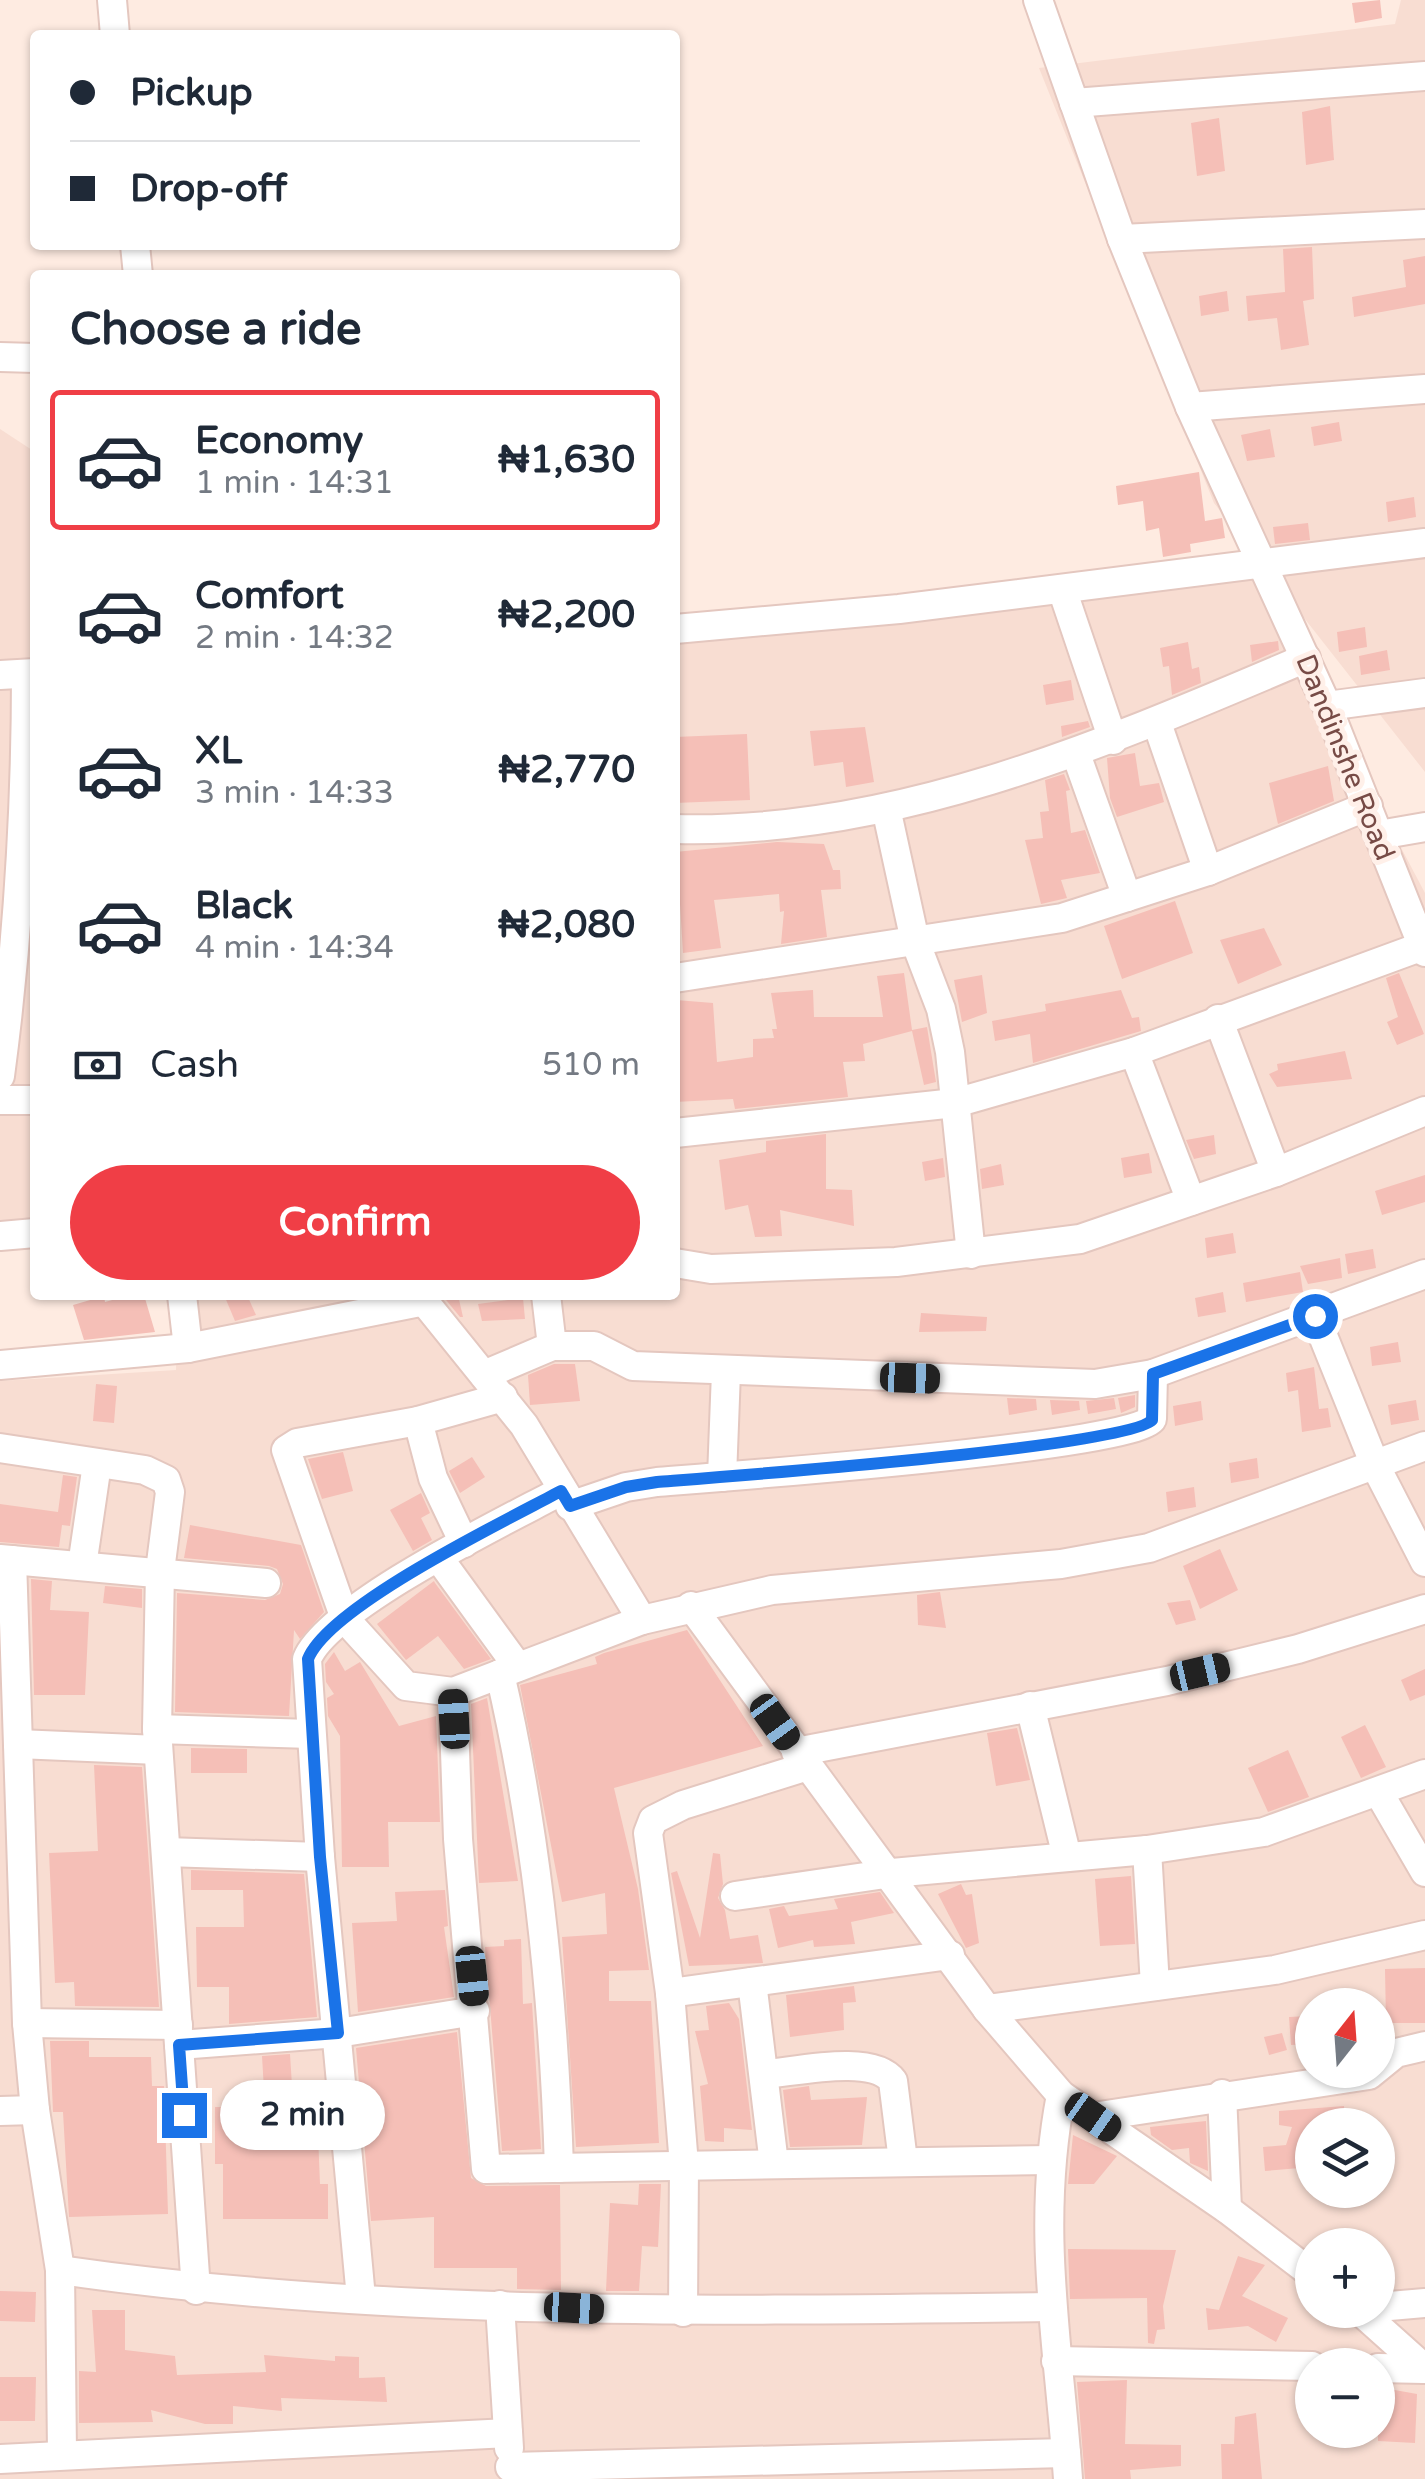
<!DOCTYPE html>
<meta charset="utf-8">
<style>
body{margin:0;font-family:"Varela Round",sans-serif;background:#f6f6f7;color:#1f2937;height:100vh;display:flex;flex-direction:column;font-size:38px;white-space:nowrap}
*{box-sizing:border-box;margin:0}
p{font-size:32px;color:#747a83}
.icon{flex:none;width:55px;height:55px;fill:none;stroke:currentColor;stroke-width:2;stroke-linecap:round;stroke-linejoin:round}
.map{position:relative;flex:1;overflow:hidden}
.panel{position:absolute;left:30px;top:270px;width:650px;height:1030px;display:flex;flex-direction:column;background:#fff;border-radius:10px;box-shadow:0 2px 8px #0004}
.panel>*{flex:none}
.top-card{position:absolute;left:30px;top:30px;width:650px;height:220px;border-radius:10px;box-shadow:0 2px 8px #0004;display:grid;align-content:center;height:220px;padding:0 40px;background:#fff}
.needle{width:65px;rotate:17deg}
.buttons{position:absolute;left:1295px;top:1988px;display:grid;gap:20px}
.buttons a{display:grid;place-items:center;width:100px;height:100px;border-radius:50%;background:#fff;box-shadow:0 2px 8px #0004;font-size:50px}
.end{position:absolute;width:45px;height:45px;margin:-22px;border:12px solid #1a73e8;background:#fff;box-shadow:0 0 0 5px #fff}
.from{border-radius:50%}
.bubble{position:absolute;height:70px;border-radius:35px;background:#fff;box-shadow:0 2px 8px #0004;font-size:32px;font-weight:700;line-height:70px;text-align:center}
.car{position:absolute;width:30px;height:60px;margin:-30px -15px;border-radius:12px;box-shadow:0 0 8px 2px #0007;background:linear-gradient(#222 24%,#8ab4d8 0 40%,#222 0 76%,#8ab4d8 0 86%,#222 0)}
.top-card b{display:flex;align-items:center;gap:35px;height:95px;font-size:38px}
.top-card b+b{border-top:2px solid #e0e1e3}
.top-card i{width:25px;height:25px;background:#1f2937}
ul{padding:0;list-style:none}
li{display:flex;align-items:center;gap:30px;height:140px;margin:0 20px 15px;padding:0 20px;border:5px solid transparent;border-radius:10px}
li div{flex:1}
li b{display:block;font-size:38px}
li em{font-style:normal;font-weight:700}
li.current{border-color:#f03e46}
li>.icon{width:90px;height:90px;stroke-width:1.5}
h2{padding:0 40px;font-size:45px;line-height:120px}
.pay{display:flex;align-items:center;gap:25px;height:110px;padding:0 40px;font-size:38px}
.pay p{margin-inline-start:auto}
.primary-button{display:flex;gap:20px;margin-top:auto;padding:20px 40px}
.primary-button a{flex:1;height:115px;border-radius:60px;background:#f03e46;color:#fff;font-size:40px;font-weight:700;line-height:115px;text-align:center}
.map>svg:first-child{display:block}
.residential{fill:#f8ddd2;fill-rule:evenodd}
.building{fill:#f5bfb7}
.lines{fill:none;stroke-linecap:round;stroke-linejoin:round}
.minor-casing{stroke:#e4c7bf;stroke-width:32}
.minor{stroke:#fff;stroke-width:28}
.route{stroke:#1a73e8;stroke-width:12}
.labels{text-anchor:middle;stroke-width:10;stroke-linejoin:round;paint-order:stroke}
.street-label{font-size:28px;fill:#774b46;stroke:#fff0e9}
</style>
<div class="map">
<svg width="1425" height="2479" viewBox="0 0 1425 2479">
<rect width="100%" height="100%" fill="#feebe1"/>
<g class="residential">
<polygon points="1401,0 1425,0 1425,772 1214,503 1039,68 1395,24"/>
<polygon points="0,429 35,452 35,1235 0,1234"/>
<path d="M1251,564L1425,893V2479H0V1381L176,1370L178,1295H675V626ZM1312,2005H1378V2070H1312ZM1312,2125H1378V2190H1312ZM1312,2245H1378V2310H1312ZM1312,2365H1378V2430H1312Z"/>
</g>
<g class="building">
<polygon points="1380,0 1382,18 1355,23 1352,3"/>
<polygon points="1330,106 1334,160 1306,165 1302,112"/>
<polygon points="1219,118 1225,171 1197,176 1191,123"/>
<polygon points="1312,247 1314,299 1303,301 1309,345 1281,350 1277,318 1248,321 1246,296 1285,292 1283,249"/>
<polygon points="1425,256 1425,304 1354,317 1352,297 1406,287 1403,260"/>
<polygon points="1227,291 1229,311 1201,316 1199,296"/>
<polygon points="1339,422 1342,441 1314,446 1311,427"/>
<polygon points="1270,429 1275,457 1247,461 1241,435"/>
<polygon points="1199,472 1205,521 1222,518 1225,538 1190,544 1191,552 1163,557 1159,528 1146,531 1143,501 1118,505 1116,486"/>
<polygon points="1414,497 1416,517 1388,522 1386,502"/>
<polygon points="1308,523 1310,540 1275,544 1273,527"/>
<polygon points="1365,627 1367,647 1339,652 1337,632"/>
<polygon points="1278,641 1279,650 1252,662 1250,645"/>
<polygon points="1188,642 1192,669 1199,667 1201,683 1172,695 1169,666 1163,667 1160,648"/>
<polygon points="1387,650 1390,670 1361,675 1359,656"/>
<polygon points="1071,680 1074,700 1046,705 1043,685"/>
<polygon points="1088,721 1090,727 1062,737 1061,726"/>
<polygon points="865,727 874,782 846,787 843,762 814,766 810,731"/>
<polygon points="747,734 750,800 675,803 675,737"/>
<polygon points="1135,753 1140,786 1159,783 1164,802 1117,817 1110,798 1107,758"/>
<polygon points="1328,766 1334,801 1278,824 1269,783"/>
<polygon points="1064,774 1070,790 1066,791 1071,833 1085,830 1100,873 1061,880 1067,898 1041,904 1025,840 1043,838 1040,812 1049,811 1045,780"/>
<polygon points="777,842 824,844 833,870 840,870 841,889 821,890 827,937 781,944 784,911 780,912 779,894 714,900 721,948 683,953 680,904 675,904 675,852"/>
<polygon points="1175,901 1193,953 1122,979 1104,926"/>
<polygon points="1264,928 1282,965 1238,984 1220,940"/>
<polygon points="904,973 912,1030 927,1027 936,1082 924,1085 912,1031 863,1044 865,1061 843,1062 848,1097 735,1109 733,1099 675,1102 675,1062 680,1062 676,1000 713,1003 717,1062 753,1057 753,1039 774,1038 772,1029 777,1029 771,993 813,990 814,1017 883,1017 877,976"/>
<polygon points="1399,973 1424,1034 1397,1045 1387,1022 1398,1017 1386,978"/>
<polygon points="982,975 987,1013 962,1022 954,980"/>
<polygon points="1121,990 1132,1018 1139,1017 1141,1031 1033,1063 1030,1034 995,1041 992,1021 1046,1011 1045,1004"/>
<polygon points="1345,1051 1352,1079 1277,1087 1269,1074 1278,1070 1277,1064"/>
<polygon points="826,1134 826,1189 852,1190 854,1226 780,1210 782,1236 755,1237 748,1205 725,1210 719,1160 766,1152 766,1141"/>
<polygon points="1214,1135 1216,1154 1194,1159 1186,1140"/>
<polygon points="1149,1153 1152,1173 1124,1178 1121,1158"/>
<polygon points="943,1158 945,1177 925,1181 922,1162"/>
<polygon points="1001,1164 1004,1185 982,1189 980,1169"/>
<polygon points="1425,1175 1425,1202 1382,1215 1375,1191"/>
<polygon points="1233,1233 1236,1253 1207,1258 1205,1238"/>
<polygon points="1373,1249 1376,1268 1348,1274 1345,1254"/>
<polygon points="1340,1258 1342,1278 1308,1284 1300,1266"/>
<polygon points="1300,1272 1303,1292 1246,1302 1243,1283"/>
<polygon points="1223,1292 1226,1312 1198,1317 1195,1298"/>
<polygon points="130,1295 144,1295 155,1332 84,1340 73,1305 104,1296 105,1302"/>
<polygon points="224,1295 247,1295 256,1315 235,1321"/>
<polygon points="442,1295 458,1295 463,1317 460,1317"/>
<polygon points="523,1298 525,1319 482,1321 478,1304"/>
<polygon points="921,1313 987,1317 986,1331 919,1332"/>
<polygon points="1398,1342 1401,1362 1372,1366 1370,1347"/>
<polygon points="554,1364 575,1364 580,1401 530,1405 528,1375"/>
<polygon points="1314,1367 1319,1409 1328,1408 1331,1427 1302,1432 1298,1390 1288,1392 1286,1373"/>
<polygon points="96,1384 117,1386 114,1423 93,1421"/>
<polygon points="1135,1395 1135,1407 1121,1413 1118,1398"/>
<polygon points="1007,1398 1036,1399 1037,1410 1009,1415"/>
<polygon points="1114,1398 1116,1409 1088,1414 1086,1401"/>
<polygon points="1050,1400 1079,1401 1080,1410 1052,1415"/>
<polygon points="1416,1400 1419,1420 1391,1425 1388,1405"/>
<polygon points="1201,1401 1203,1420 1175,1426 1173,1406"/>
<polygon points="343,1452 353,1491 322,1499 308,1459"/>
<polygon points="472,1457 485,1477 460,1493 449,1471"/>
<polygon points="1257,1458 1259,1478 1231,1483 1229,1463"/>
<polygon points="63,1475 77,1477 70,1526 62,1525 59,1547 0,1542 0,1504 58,1512"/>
<polygon points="1194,1487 1196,1507 1168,1512 1166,1492"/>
<polygon points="421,1493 430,1513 421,1518 432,1540 413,1551 390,1510"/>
<polygon points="190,1525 301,1545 324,1612 300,1639 294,1630 289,1716 175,1712 177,1593 265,1600 280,1594 283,1584 277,1569 269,1566 184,1558"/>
<polygon points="1220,1549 1238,1590 1200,1609 1183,1566"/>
<polygon points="31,1579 52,1581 50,1610 89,1612 85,1695 34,1695"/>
<polygon points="434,1581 435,1583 491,1659 464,1669 438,1636 406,1660 377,1624"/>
<polygon points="105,1586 142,1589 142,1608 103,1603"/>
<polygon points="940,1592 946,1628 918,1625 917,1595"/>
<polygon points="1190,1600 1196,1620 1176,1625 1167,1603"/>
<polygon points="687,1630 763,1746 614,1788 638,1889 649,1970 609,1971 609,2001 651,2001 659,2143 576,2147 562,1937 607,1934 605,1893 562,1902 520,1685 597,1664 595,1657 604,1653"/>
<polygon points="334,1652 345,1671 360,1662 399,1726 436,1716 440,1822 388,1822 389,1867 342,1867 340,1736 328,1716 327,1698 334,1694 326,1682 325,1664"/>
<polygon points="1425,1669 1425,1695 1410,1701 1401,1680"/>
<polygon points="487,1698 518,1881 479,1883 471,1704"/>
<polygon points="1365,1725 1386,1767 1361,1778 1341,1737"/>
<polygon points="1017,1728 1030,1780 996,1786 987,1733"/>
<polygon points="191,1748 247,1749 247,1773 191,1773"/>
<polygon points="1288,1750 1309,1797 1268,1812 1248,1768"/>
<polygon points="94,1765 142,1767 159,2007 75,2006 74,1982 55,1983 49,1853 98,1851"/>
<polygon points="713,1853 720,1854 723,1884 718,1898 725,1910 730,1939 758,1935 763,1963 689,1966 671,1873 677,1871 700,1938"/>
<polygon points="191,1870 304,1874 317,2017 229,2024 229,1987 197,1987 196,1927 244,1927 243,1890 191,1890"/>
<polygon points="1131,1876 1135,1944 1100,1946 1095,1879"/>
<polygon points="961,1884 966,1895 972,1894 979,1943 966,1948 938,1894"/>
<polygon points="445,1890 448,1926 444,1927 454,1997 358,2012 352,1923 397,1921 395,1892"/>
<polygon points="880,1892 894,1913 851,1922 855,1944 814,1947 813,1940 778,1948 769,1909 784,1906 789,1916 838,1909 834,1899"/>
<polygon points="521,1939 523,2004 532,2003 541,2149 502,2151 485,1947 504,1946 504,1940"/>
<polygon points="1425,1968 1425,2023 1386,2023 1385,1969"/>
<polygon points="854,1986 856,2002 843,2003 844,2030 790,2037 786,1995"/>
<polygon points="729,2003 739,2019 752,2130 724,2128 724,2142 705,2141 700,2086 708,2084 695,2031 709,2030 706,2006"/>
<polygon points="1309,2016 1312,2044 1291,2045 1289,2017"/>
<polygon points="457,2032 471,2178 486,2186 560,2185 561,2290 517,2289 517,2268 434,2268 434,2217 371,2221 356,2048"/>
<polygon points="1282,2033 1287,2050 1269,2055 1264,2037"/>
<polygon points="50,2041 89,2041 89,2057 151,2057 152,2086 164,2086 168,2214 69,2217 63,2112 53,2112"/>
<polygon points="290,2054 292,2086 316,2085 320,2184 328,2184 328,2219 223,2219 223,2164 215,2164 215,2107 265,2107 262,2056"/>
<polygon points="809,2086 811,2100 867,2097 862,2145 790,2147 783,2090"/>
<polygon points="1344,2106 1345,2125 1312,2125 1312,2167 1265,2171 1263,2147 1286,2145 1292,2127 1279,2125 1279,2111"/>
<polygon points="1206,2121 1208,2171 1190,2163 1189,2148 1172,2150 1151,2135 1150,2127"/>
<polygon points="1073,2135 1117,2156 1094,2184 1068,2184"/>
<polygon points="639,2184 661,2184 658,2247 642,2246 639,2291 606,2291 610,2203 638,2205"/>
<polygon points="1068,2249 1176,2250 1163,2306 1165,2329 1157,2330 1154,2344 1148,2343 1147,2298 1070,2299"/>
<polygon points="1238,2256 1265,2265 1242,2296 1288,2318 1276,2342 1248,2326 1208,2330 1206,2308 1219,2310"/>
<polygon points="0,2291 36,2292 35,2322 0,2321"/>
<polygon points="92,2310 125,2310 125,2350 175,2356 177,2375 266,2372 264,2355 335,2361 335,2356 359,2357 359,2378 385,2377 387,2402 281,2398 282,2411 233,2406 233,2424 205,2424 151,2410 153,2422 79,2423 79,2371 96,2372"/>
<polygon points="0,2377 36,2377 35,2421 0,2421"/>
<polygon points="1127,2380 1125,2444 1181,2445 1181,2466 1130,2470 1131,2479 1085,2479 1077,2382"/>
<polygon points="1378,2387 1417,2394 1415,2443 1378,2441"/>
<polygon points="1256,2413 1262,2479 1222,2479 1221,2444 1234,2444 1235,2417"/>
</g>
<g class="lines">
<g class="minor-casing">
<g id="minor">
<polyline points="112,0 115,35"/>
<polyline points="1038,0 1122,239 1190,407 1327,706 1425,952"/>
<polyline points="1074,103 1425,76"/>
<polyline points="1122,239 1425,224"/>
<polyline points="135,245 138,275"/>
<polyline points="0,357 35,358"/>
<polyline points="1190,407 1425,389"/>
<polyline points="1062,589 1113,740"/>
<polyline points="675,629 899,609 1425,543"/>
<polyline points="0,675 35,673"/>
<polyline points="1327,706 1425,693"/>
<polyline points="1157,723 1208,871"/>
<polyline points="1076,754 1127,897"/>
<polyline points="886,808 915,941 941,1009 950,1052 971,1254"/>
<path d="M675,829C896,835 1106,743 1306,658"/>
<polyline points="1379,835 1425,827"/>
<polyline points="675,978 1062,918 1208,871 1368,806"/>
<polyline points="1218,1019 1276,1172"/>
<polyline points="1134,1052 1191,1201"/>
<path d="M0,1076C18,941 26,810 26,674"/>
<polyline points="0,1100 35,1100"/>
<polyline points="675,1133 955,1103 1134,1052 1423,946"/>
<polyline points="0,1236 35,1233"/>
<polyline points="675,1263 711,1269 896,1262 1080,1239 1276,1172 1425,1111"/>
<polyline points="182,1295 188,1348"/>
<polyline points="419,1295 524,1425 642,1620"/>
<polyline points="1315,1316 1375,1465 1425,1562"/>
<polyline points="552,1346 594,1346 633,1366 1095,1384 1153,1374 1425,1274"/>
<polyline points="0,1365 188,1348 425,1301 423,1295"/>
<polyline points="484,1375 552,1346 546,1295"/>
<polyline points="503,1397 418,1421 297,1443 286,1450 345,1619 406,1686 453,1692 642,1620 772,1590 1061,1564 1149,1548 1425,1446"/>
<polyline points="418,1421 433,1478 464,1543"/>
<polyline points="0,1448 145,1470 166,1480 170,1492 160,1571 157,1729 196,2290"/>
<polyline points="722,1477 726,1372"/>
<path d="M570,1506L626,1487L657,1482C719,1477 1130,1447 1152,1419L1153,1374"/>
<polyline points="438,1557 518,1667"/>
<polyline points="0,1559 266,1583"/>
<polyline points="12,1560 27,2023 35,2110 60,2270 62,2453"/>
<polyline points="82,1566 97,1464"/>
<polyline points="691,1606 987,2009 1061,2095 1227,2209 1312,2274"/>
<path d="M500,1674C537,1833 554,2004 559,2168"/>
<polyline points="453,1692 458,1839 486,2169 1049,2160"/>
<polyline points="1030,1706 1067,1857"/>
<polyline points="157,1729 311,1734"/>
<polyline points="18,1744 158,1750"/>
<polyline points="796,1752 1167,1681 1298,1649 1425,1609"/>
<polyline points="1379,1793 1425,1872"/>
<polyline points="1147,1850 1155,1986"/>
<polyline points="166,1852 320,1857"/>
<polyline points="735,1896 892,1873 1147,1850 1264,1832 1425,1774"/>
<polyline points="752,1982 774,2164"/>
<polyline points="670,1993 950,1955"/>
<polyline points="987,2009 1275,1970 1425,1935"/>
<polyline points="27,2023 178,2025"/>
<polyline points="179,2045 338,2033 475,2011"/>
<path d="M766,2074C799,2071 873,2054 893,2081L903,2161"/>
<polyline points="1222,2094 1227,2209"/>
<path d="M1061,2095C1035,2229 1059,2346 1068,2479"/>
<polyline points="0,2111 35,2110"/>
<polyline points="1093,2117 1369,2075 1396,2053 1425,2046"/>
<path d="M60,2270C387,2317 719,2311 1049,2307"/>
<path d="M361,2298L320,1857L307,1659C329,1606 505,1521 561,1491"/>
<polyline points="500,2305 509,2448"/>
<polyline points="1378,2307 1425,2303"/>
<polyline points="1359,2310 1425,2369"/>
<polyline points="683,2312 684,2165 670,1993 648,1833 653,1820 683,1805 808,1766"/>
<polyline points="1056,2361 1312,2366"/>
<polyline points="1378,2368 1424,2369"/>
<polyline points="0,2459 508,2433"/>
<polyline points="510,2467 1066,2453"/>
</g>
</g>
<use href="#minor" class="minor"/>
</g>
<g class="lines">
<path class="route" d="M184,2115L179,2045L338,2033L320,1857L308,1659C329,1606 505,1521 561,1491L570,1506L626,1487L657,1482C720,1477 1130,1447 1152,1420L1153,1374L1315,1316"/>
</g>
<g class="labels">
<g class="street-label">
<text transform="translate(1346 757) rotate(68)" y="10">Dandinshe Road</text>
</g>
</g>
</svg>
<div class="buttons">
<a><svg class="needle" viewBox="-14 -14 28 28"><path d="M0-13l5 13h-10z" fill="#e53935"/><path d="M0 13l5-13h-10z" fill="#747a83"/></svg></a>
<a><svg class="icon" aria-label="layers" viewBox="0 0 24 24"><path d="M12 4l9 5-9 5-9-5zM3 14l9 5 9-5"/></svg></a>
<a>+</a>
<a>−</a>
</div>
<i class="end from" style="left:1315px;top:1316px"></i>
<i class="end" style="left:184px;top:2115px"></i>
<div class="bubble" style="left:220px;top:2080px;width:165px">2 min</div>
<i class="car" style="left:910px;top:1378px;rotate:92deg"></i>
<i class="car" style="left:1200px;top:1672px;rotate:77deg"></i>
<i class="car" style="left:454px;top:1719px;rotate:357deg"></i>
<i class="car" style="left:775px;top:1722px;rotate:144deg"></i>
<i class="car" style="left:472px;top:1976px;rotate:174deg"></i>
<i class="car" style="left:1093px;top:2117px;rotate:125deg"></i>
<i class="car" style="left:574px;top:2308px;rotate:93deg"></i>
<div class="top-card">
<b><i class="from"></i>Pickup</b>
<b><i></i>Drop-off</b>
</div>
<section class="panel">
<h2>Choose a ride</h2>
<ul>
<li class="current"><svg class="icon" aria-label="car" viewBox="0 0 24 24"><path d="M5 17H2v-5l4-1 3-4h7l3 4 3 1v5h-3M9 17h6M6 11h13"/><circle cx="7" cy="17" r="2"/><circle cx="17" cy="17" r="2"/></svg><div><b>Economy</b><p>1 min · 14:31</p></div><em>₦1,630</em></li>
<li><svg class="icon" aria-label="car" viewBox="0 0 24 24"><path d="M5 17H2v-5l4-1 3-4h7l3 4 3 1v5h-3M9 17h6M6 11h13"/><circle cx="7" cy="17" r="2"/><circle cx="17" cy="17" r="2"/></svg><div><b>Comfort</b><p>2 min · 14:32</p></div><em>₦2,200</em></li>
<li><svg class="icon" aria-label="car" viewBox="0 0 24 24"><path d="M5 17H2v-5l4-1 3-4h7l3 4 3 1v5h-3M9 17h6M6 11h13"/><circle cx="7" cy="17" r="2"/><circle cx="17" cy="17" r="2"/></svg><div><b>XL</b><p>3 min · 14:33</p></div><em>₦2,770</em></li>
<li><svg class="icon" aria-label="car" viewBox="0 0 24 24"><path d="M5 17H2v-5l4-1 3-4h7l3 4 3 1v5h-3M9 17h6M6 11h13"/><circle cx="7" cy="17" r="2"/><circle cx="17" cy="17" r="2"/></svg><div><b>Black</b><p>4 min · 14:34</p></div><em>₦2,080</em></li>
</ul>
<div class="pay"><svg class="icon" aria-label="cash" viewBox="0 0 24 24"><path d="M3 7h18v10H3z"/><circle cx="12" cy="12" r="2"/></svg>Cash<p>510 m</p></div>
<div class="primary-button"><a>Confirm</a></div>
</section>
</div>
